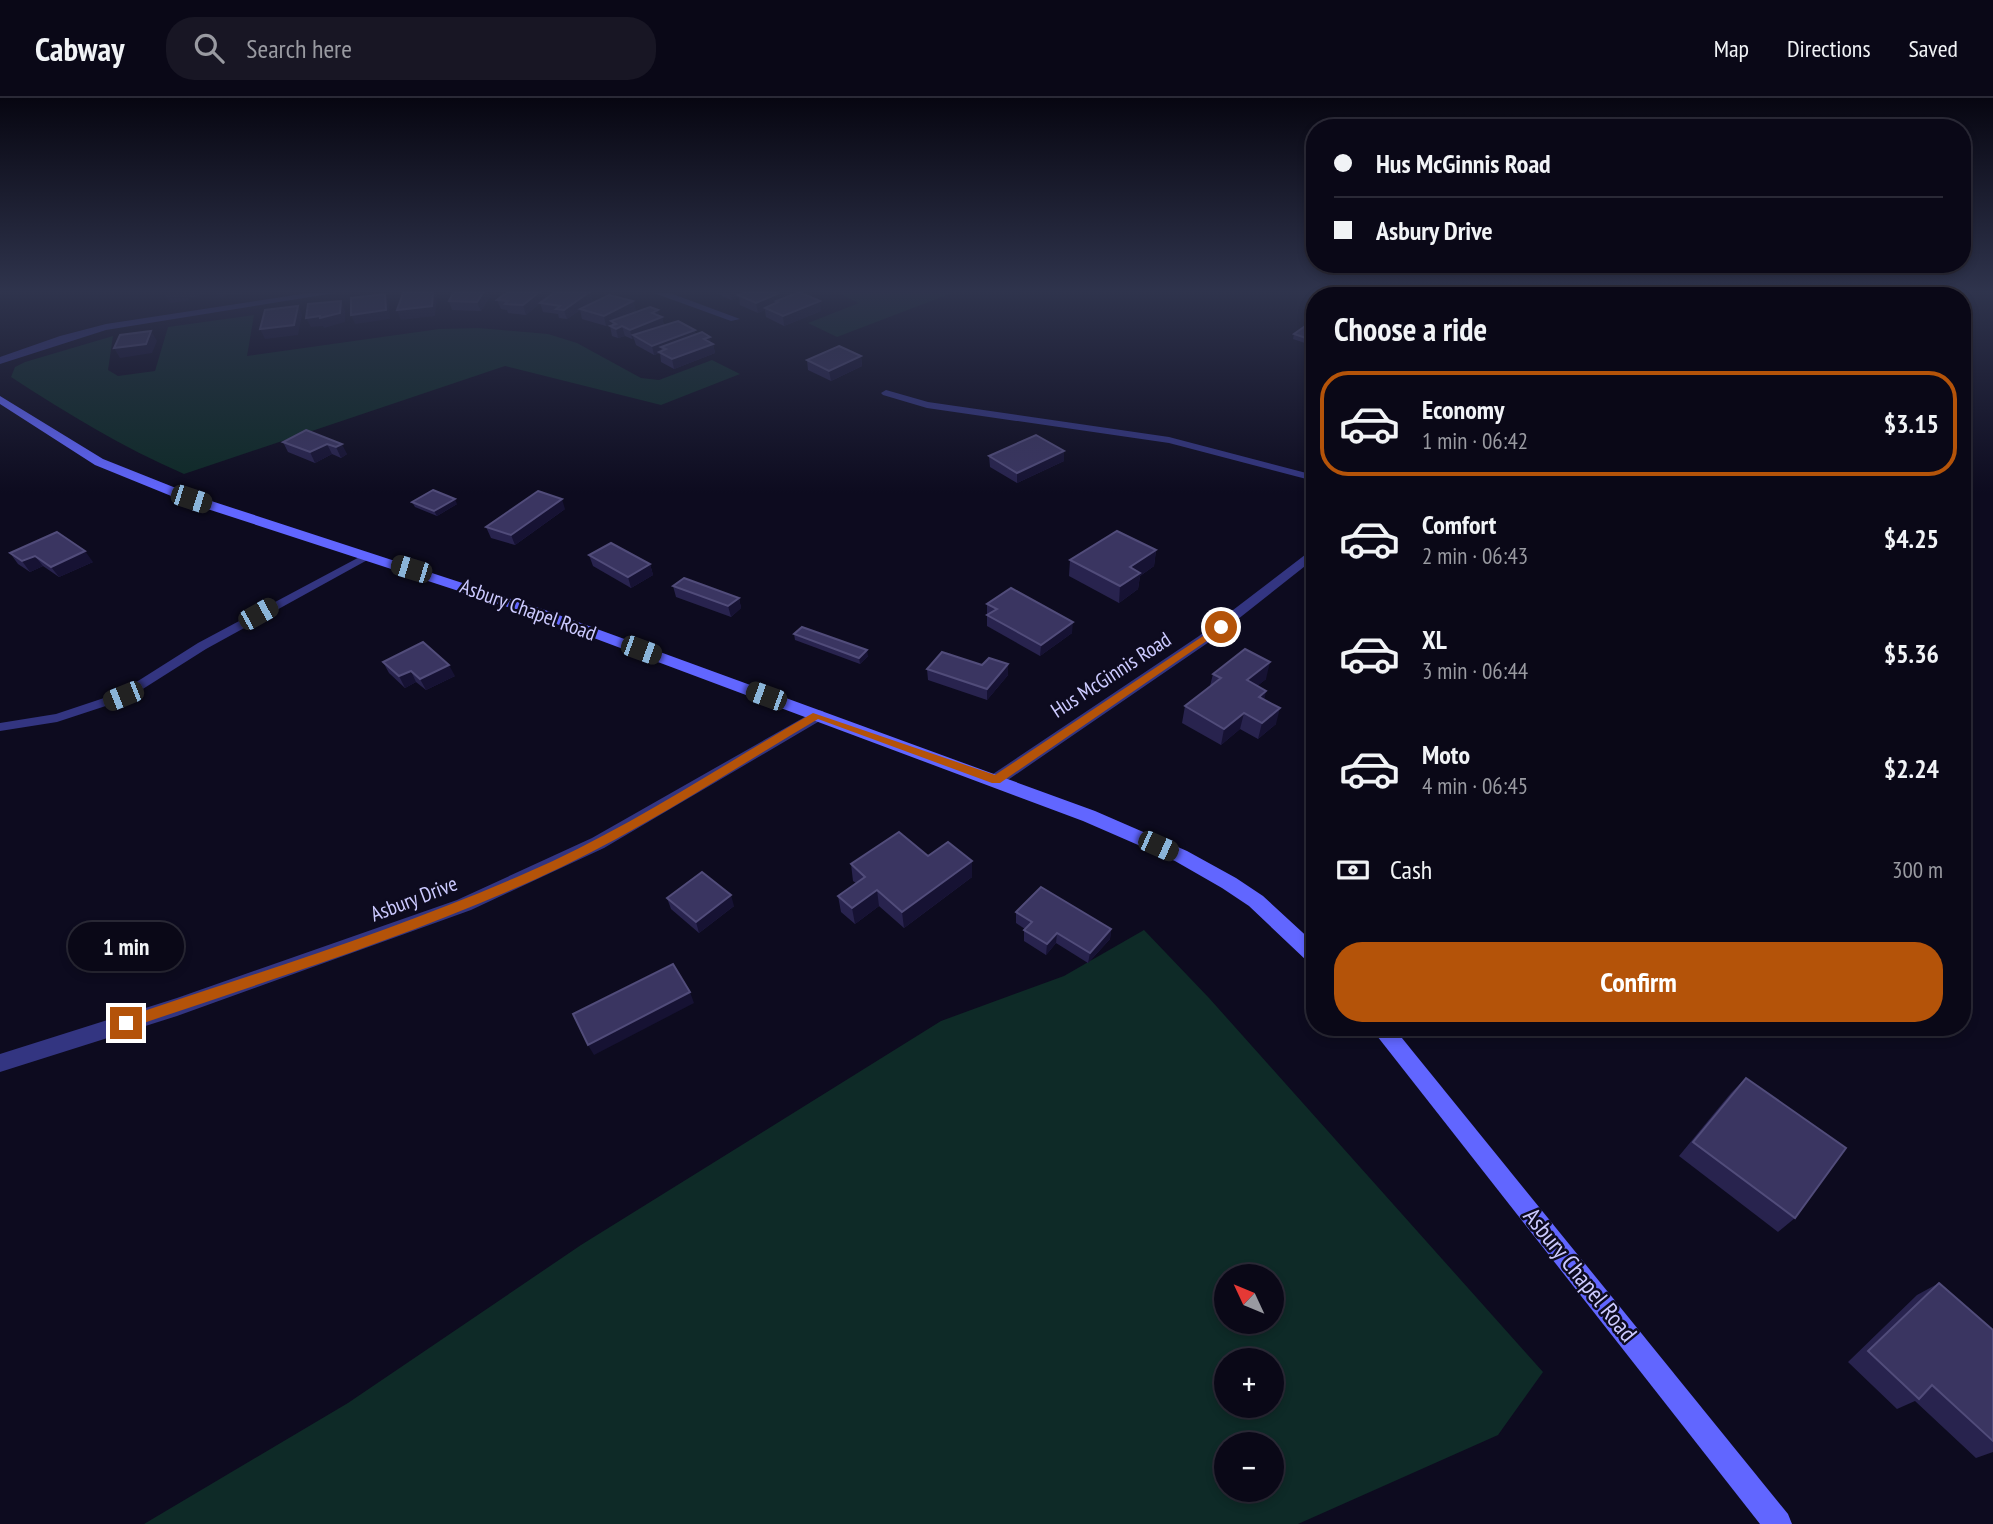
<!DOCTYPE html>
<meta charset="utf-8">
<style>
body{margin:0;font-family:"PT Sans Narrow",sans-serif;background:#181624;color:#f1f3f6;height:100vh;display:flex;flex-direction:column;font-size:26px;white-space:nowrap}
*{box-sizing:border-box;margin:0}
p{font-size:23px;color:#999aa1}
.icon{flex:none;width:38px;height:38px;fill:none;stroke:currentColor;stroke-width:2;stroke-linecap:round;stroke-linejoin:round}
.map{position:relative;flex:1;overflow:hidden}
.sheet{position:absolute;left:1306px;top:189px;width:665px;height:749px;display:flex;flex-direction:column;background:#0a0817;border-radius:28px;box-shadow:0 4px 10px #0003,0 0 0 2px #2a2936}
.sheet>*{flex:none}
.banner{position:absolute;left:1306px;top:21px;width:665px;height:154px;border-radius:28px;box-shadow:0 4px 10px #0003,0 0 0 2px #2a2936;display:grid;align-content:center;height:154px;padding:0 28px;background:#0a0817}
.needle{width:46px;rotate:314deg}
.fabs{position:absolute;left:1214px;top:1166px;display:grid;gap:14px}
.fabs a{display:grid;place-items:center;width:70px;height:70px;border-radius:50%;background:#0a0817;box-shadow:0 4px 10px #0003,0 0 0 2px #2a2936;font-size:35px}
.end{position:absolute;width:32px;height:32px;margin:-16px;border:9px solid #b45309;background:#fff;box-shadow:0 0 0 4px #fff}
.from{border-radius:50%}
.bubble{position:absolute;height:49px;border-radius:24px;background:#0a0817;box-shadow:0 4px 10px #0003,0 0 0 2px #2a2936;font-size:23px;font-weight:600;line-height:49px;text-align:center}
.car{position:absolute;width:21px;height:42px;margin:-21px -10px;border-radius:9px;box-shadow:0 0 5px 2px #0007;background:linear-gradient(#222 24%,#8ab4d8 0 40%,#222 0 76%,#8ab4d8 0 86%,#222 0)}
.banner b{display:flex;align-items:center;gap:24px;height:66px;font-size:26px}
.banner b+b{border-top:2px solid #2a2936}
.banner i{width:18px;height:18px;background:#f1f3f6}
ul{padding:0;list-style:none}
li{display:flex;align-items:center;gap:21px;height:105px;margin:0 14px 10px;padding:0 14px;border:4px solid transparent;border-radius:28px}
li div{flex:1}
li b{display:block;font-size:26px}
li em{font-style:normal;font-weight:600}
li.on{border-color:#b45309}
li>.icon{width:63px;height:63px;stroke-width:1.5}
h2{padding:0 28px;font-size:32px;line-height:84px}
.pay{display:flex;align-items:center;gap:18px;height:77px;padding:0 28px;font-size:26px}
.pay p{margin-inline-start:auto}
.button{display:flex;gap:14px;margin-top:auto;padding:14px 28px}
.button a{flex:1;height:80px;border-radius:28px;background:#b45309;color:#fff;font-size:28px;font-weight:600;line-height:80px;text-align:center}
header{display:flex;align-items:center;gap:42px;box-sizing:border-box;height:98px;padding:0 35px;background:#0a0817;border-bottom:2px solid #2a2936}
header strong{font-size:33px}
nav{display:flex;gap:38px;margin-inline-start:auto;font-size:24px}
.search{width:490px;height:63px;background:#181624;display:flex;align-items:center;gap:18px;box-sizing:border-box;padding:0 24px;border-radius:28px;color:#999aa1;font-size:26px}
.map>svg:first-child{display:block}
.green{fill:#0e2a27;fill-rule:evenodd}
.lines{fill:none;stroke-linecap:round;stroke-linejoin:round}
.lane{fill:#333581;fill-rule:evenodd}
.street{fill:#333581;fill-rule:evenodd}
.secondary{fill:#6166ff;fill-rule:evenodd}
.wall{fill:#28234e}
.shaded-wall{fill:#161233}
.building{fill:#3a3561;stroke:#514c7a;stroke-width:2}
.route{fill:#b45309}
.labels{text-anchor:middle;stroke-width:5;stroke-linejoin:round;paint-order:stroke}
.street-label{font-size:21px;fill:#cccaff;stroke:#0d0b1f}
.near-street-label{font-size:24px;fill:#cccaff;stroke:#0d0b1f}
</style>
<header>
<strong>Cabway</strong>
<div class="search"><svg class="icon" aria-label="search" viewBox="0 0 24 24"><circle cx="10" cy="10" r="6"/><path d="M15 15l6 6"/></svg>Search here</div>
<nav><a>Map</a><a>Directions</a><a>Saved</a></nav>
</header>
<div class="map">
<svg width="1993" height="1426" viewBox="0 0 1993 1426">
<rect width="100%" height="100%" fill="#0d0b1f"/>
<g class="green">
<polygon points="838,195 952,195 837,239 808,225 859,205"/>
<path d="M254,217L247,258L439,231L478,230L548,236L577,245L641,280L659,282L712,262L740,276L661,307L505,268L184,376C122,349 68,316 11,279L15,269L25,264L113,238L108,272L118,278L155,273L168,229Z"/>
<path d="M1144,832L1209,900L1543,1274L1498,1337L1298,1426H144L348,1305L581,1147L941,923L1064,878ZM1227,1178H1272V1223H1227ZM1227,1262H1272V1307H1227ZM1227,1346H1272V1391H1227Z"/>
</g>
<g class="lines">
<g class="lane">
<polygon points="1547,195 1567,195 1573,198 1553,198"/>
<polygon points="886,292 928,304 1169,339 1314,377 1314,383 1169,345 927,310 883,297 881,295"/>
<polygon points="367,455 372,458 371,460 206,551 127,601 57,624 0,633 0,625 56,616 119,595 198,545"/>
</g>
<g class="street">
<polygon points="308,195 335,195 106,232 0,266 0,259 60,238 106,226"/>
<polygon points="654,195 670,195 740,221 731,223"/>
<polygon points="1763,195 1775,195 1761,198"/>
<polygon points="1314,450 1314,461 1209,544 1002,686 990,686 987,682 990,678 1199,538"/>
<polygon points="817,612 823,613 825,617 823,621 604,750 471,812 177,918 0,974 0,956 177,900 457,802 592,740"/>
</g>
<g class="secondary">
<polygon points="0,298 103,361 196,398 545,512 1095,713 1187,753 1236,780 1263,798 1314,845 1314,865 1307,863 1249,808 1222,790 1175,763 1083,723 535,518 186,404 95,367 0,306"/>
<polygon points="1370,929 1393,929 1788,1416 1792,1426 1760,1426"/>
</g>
</g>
<g class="wall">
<polygon points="716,195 802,195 821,213 784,228 766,219 765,212 758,215 740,207 739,199 731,202"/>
<polygon points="491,196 481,213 452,212 449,203"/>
<polygon points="549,198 542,204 593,203 585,209 633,203 636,213 627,217 659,218 662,219 664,228 696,236 713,246 715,255 674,271 661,264 660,255 654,257 636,247 634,241 632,241 625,238 618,240 612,238 610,228 612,227 612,225 606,228 582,221 580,212 567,221 559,220 558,216 543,214 540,205 526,217 508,215 507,212 501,211 497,202"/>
<polygon points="1314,228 1314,244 1311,247 1293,241 1294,236"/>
<polygon points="861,258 862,268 831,283 808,272 807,262"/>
<polygon points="306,332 347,356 341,360 332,356 315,365 288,354 283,344"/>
<polygon points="1064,353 1064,363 1017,385 990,369 989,358"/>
<polygon points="412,404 457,406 437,418 415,409"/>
<polygon points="565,411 515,447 491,440 486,429"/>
<polygon points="1156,452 1154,468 1140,478 1138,491 1119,505 1069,478 1070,462"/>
<polygon points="10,455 93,464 59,479 43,468 30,474 18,466"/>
<polygon points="589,457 650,466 653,477 631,490 593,468"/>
<polygon points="673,488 739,500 741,510 731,519 676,499"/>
<polygon points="987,506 1072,535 1040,558 987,528"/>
<polygon points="794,536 868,558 860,566 795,542"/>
<polygon points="383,564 455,578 426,592 416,584 405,590 389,575"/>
<polygon points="927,571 1008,577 987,602 928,582"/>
<polygon points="1213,576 1266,581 1257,588 1276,626 1258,641 1240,631 1221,647 1182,625 1185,608 1210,588"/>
<polygon points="928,758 972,763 972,779 904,830 879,808 855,826 841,814 838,798 856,785 853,783 851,766"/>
<polygon points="667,800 734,808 699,835 671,811"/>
<polygon points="1016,814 1111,831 1110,841 1088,865 1056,845 1046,857 1024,843 1024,832 1025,831 1016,825"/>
<polygon points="1746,980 1795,1120 1778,1134 1679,1058 1731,995"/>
<polygon points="1939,1185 1993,1232 1993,1354 1976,1360 1915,1303 1897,1311 1848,1264 1917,1197"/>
</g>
<g class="shaded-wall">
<polygon points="205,195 205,197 189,200 188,203 170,205 165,196"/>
<polygon points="217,195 247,195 219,199"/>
<polygon points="433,195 436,195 437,199 435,218 401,222 397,212"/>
<polygon points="483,195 491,196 481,213 477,204"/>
<polygon points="538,195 548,195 549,198 526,217 523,207"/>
<polygon points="588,195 591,195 593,203 567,221 564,212"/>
<polygon points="730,195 748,195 738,197 739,199 731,202"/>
<polygon points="779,195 797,195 776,203 776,207 765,210 765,212 758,215 756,205"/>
<polygon points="385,196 389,206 390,221 355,226 351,217"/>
<polygon points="341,203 345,213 345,224 324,230 323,228 311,229 306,220"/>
<polygon points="633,203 636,213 613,224 611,223 612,225 606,228 604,218"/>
<polygon points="820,203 821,213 784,228 783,218"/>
<polygon points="298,208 302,217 298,237 265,241 260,231"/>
<polygon points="658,212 660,220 662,219 664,229 633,237 634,241 632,241 630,232 652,215"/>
<polygon points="622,228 625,238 618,240 616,231"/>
<polygon points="695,232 697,242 666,251 661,249 662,254 659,254 660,255 654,257 652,248"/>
<polygon points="151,233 157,243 152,255 120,260 114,250"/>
<polygon points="710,239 711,246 713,246 715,255 674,271 672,261 704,241"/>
<polygon points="861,258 862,268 831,283 829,273"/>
<polygon points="327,346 332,356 315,365 310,354"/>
<polygon points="342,346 347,356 341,360 336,349"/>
<polygon points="1064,353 1064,363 1017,385 1017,375"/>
<polygon points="455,401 457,406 437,418 434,413"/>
<polygon points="562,401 565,411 515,447 511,437"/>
<polygon points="1156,452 1154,468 1140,478 1138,491 1119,505 1120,488 1130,469"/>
<polygon points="85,453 93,464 59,479 51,469"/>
<polygon points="35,458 43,468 30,474 22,463"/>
<polygon points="650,466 653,477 631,490 628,479"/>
<polygon points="739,500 741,510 731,519 728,508"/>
<polygon points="1073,524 1072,535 1040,558 1041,547"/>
<polygon points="867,552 868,558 860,566 859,560"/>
<polygon points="1270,564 1266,581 1244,599 1247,582"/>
<polygon points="1008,566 1008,577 987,602 987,591"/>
<polygon points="449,567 455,578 426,592 420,581"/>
<polygon points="411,573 416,584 405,590 399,578"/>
<polygon points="1266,593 1263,609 1259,599"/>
<polygon points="1280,610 1276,626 1258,641 1262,625"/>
<polygon points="1244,615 1240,631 1221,647 1224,631"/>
<polygon points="972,763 972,779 904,830 902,814"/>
<polygon points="877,792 879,808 855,826 852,810"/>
<polygon points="731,797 734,808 699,835 696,824"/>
<polygon points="1111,831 1110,841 1088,865 1090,855"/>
<polygon points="1057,835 1056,845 1046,857 1047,846"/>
<polygon points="690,894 694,905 594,957 588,947"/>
</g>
<g class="building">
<polygon points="403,195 433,195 432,208 397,212"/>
<polygon points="453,195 483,195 477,204 449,203"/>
<polygon points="506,195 538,195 523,207 505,206 508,203 497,202"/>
<polygon points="554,195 588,195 564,212 556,211 560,208 540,205"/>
<polygon points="743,195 779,195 756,205 738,197"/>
<polygon points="797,195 802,195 820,203 783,218 765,210 778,204 776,203"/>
<polygon points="385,196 386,212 351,217 351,200"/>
<polygon points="609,197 633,203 604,218 580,211"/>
<polygon points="341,203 340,215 320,220 320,218 306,220 308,206"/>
<polygon points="298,208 294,227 260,231 265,212"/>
<polygon points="650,209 658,212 652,215 662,219 630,232 622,228 616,231 610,228 616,226 611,223"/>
<polygon points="678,223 695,232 652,248 633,237"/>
<polygon points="1308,226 1314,228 1314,240 1312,242 1294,236"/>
<polygon points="151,233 146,246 114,250 120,237"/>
<polygon points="702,234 710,239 704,241 713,246 672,261 659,254 666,251 661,249"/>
<polygon points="839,248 861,258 829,273 807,262"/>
<polygon points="306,332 342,346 336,349 327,346 310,354 283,344"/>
<polygon points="1036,337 1064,353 1017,375 989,358"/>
<polygon points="433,392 455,401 434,413 412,404"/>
<polygon points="538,393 562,401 511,437 486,429"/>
<polygon points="1117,433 1156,452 1130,469 1140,475 1120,488 1070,462"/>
<polygon points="57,434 85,453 51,469 35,458 22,463 10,455"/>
<polygon points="611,445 650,466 628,479 589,457"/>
<polygon points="684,480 739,500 728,508 673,488"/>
<polygon points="1011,490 1073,524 1041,547 987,517 997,511 987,506"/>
<polygon points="802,529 867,552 859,560 794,536"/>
<polygon points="423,544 449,567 420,581 411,573 399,578 383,564"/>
<polygon points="1245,551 1270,564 1247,582 1266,593 1259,599 1280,610 1262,625 1244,615 1224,631 1185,608 1221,580 1213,576"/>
<polygon points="942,554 982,567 989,560 1008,566 987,591 927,571"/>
<polygon points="899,734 928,758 948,744 972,763 902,814 877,792 852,810 838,798 865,779 851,766"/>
<polygon points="702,774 731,797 696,824 667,800"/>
<polygon points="1041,789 1111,831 1090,855 1057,835 1047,846 1024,832 1032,824 1016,814"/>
<polygon points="673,866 690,894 588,947 573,916"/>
<polygon points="1746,980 1846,1050 1795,1120 1693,1044"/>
<polygon points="1939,1185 1993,1232 1993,1343 1932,1287 1919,1301 1868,1253"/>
</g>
<linearGradient id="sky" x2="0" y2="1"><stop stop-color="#070611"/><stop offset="0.49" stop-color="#2f344d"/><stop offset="1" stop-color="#2f344d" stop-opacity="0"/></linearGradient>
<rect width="1993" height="395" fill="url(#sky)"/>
<path class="route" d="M1221,526L1224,531L1000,685H992L818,621C725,676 634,737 536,781C403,841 263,884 126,931L119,925L126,919C260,874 396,832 526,775C626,732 719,669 813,615L995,677Z"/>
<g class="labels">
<g class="street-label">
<text transform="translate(528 512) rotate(20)" y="7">Asbury Chapel Road</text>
<text transform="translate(1111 577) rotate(-33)" y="7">Hus McGinnis Road</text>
<text transform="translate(414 801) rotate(-21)" y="7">Asbury Drive</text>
</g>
<g class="near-street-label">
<text transform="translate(1580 1177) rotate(51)" y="8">Asbury Chapel Road</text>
</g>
</g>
</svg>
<div class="fabs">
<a><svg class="needle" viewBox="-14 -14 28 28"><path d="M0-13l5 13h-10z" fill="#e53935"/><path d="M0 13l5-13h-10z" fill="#999aa1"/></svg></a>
<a>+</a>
<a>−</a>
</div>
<i class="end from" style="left:1221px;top:529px"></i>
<i class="end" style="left:126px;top:925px"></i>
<div class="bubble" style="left:68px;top:824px;width:116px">1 min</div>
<i class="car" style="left:191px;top:401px;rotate:108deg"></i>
<i class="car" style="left:411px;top:471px;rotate:287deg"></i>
<i class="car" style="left:258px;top:516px;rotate:61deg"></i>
<i class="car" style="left:641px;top:552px;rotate:110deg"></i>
<i class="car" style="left:123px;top:598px;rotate:248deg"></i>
<i class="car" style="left:766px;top:598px;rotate:290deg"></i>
<i class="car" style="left:1158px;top:748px;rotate:114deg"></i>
<div class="banner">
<b><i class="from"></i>Hus McGinnis Road</b>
<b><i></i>Asbury Drive</b>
</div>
<section class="sheet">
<h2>Choose a ride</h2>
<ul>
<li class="on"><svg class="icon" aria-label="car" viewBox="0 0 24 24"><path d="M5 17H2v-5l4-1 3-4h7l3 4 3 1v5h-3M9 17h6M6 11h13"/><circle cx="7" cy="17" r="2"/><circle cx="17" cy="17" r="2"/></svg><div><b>Economy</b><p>1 min · 06:42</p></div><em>$3.15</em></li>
<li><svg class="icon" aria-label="car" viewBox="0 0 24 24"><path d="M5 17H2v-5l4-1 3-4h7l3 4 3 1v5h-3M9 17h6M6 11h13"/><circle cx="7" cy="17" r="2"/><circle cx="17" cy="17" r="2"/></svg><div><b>Comfort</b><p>2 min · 06:43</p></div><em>$4.25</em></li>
<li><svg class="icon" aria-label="car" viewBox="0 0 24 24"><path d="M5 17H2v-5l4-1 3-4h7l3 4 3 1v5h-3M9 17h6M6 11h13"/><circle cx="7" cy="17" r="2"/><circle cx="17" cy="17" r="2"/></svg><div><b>XL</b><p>3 min · 06:44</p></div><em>$5.36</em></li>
<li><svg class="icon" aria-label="car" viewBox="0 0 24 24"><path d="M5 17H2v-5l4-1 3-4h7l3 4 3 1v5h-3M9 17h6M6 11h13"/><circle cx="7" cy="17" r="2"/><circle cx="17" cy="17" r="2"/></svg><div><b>Moto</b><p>4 min · 06:45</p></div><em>$2.24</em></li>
</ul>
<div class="pay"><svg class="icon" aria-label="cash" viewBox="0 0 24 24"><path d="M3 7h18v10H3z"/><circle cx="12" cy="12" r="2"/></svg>Cash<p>300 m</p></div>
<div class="button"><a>Confirm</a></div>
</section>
</div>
